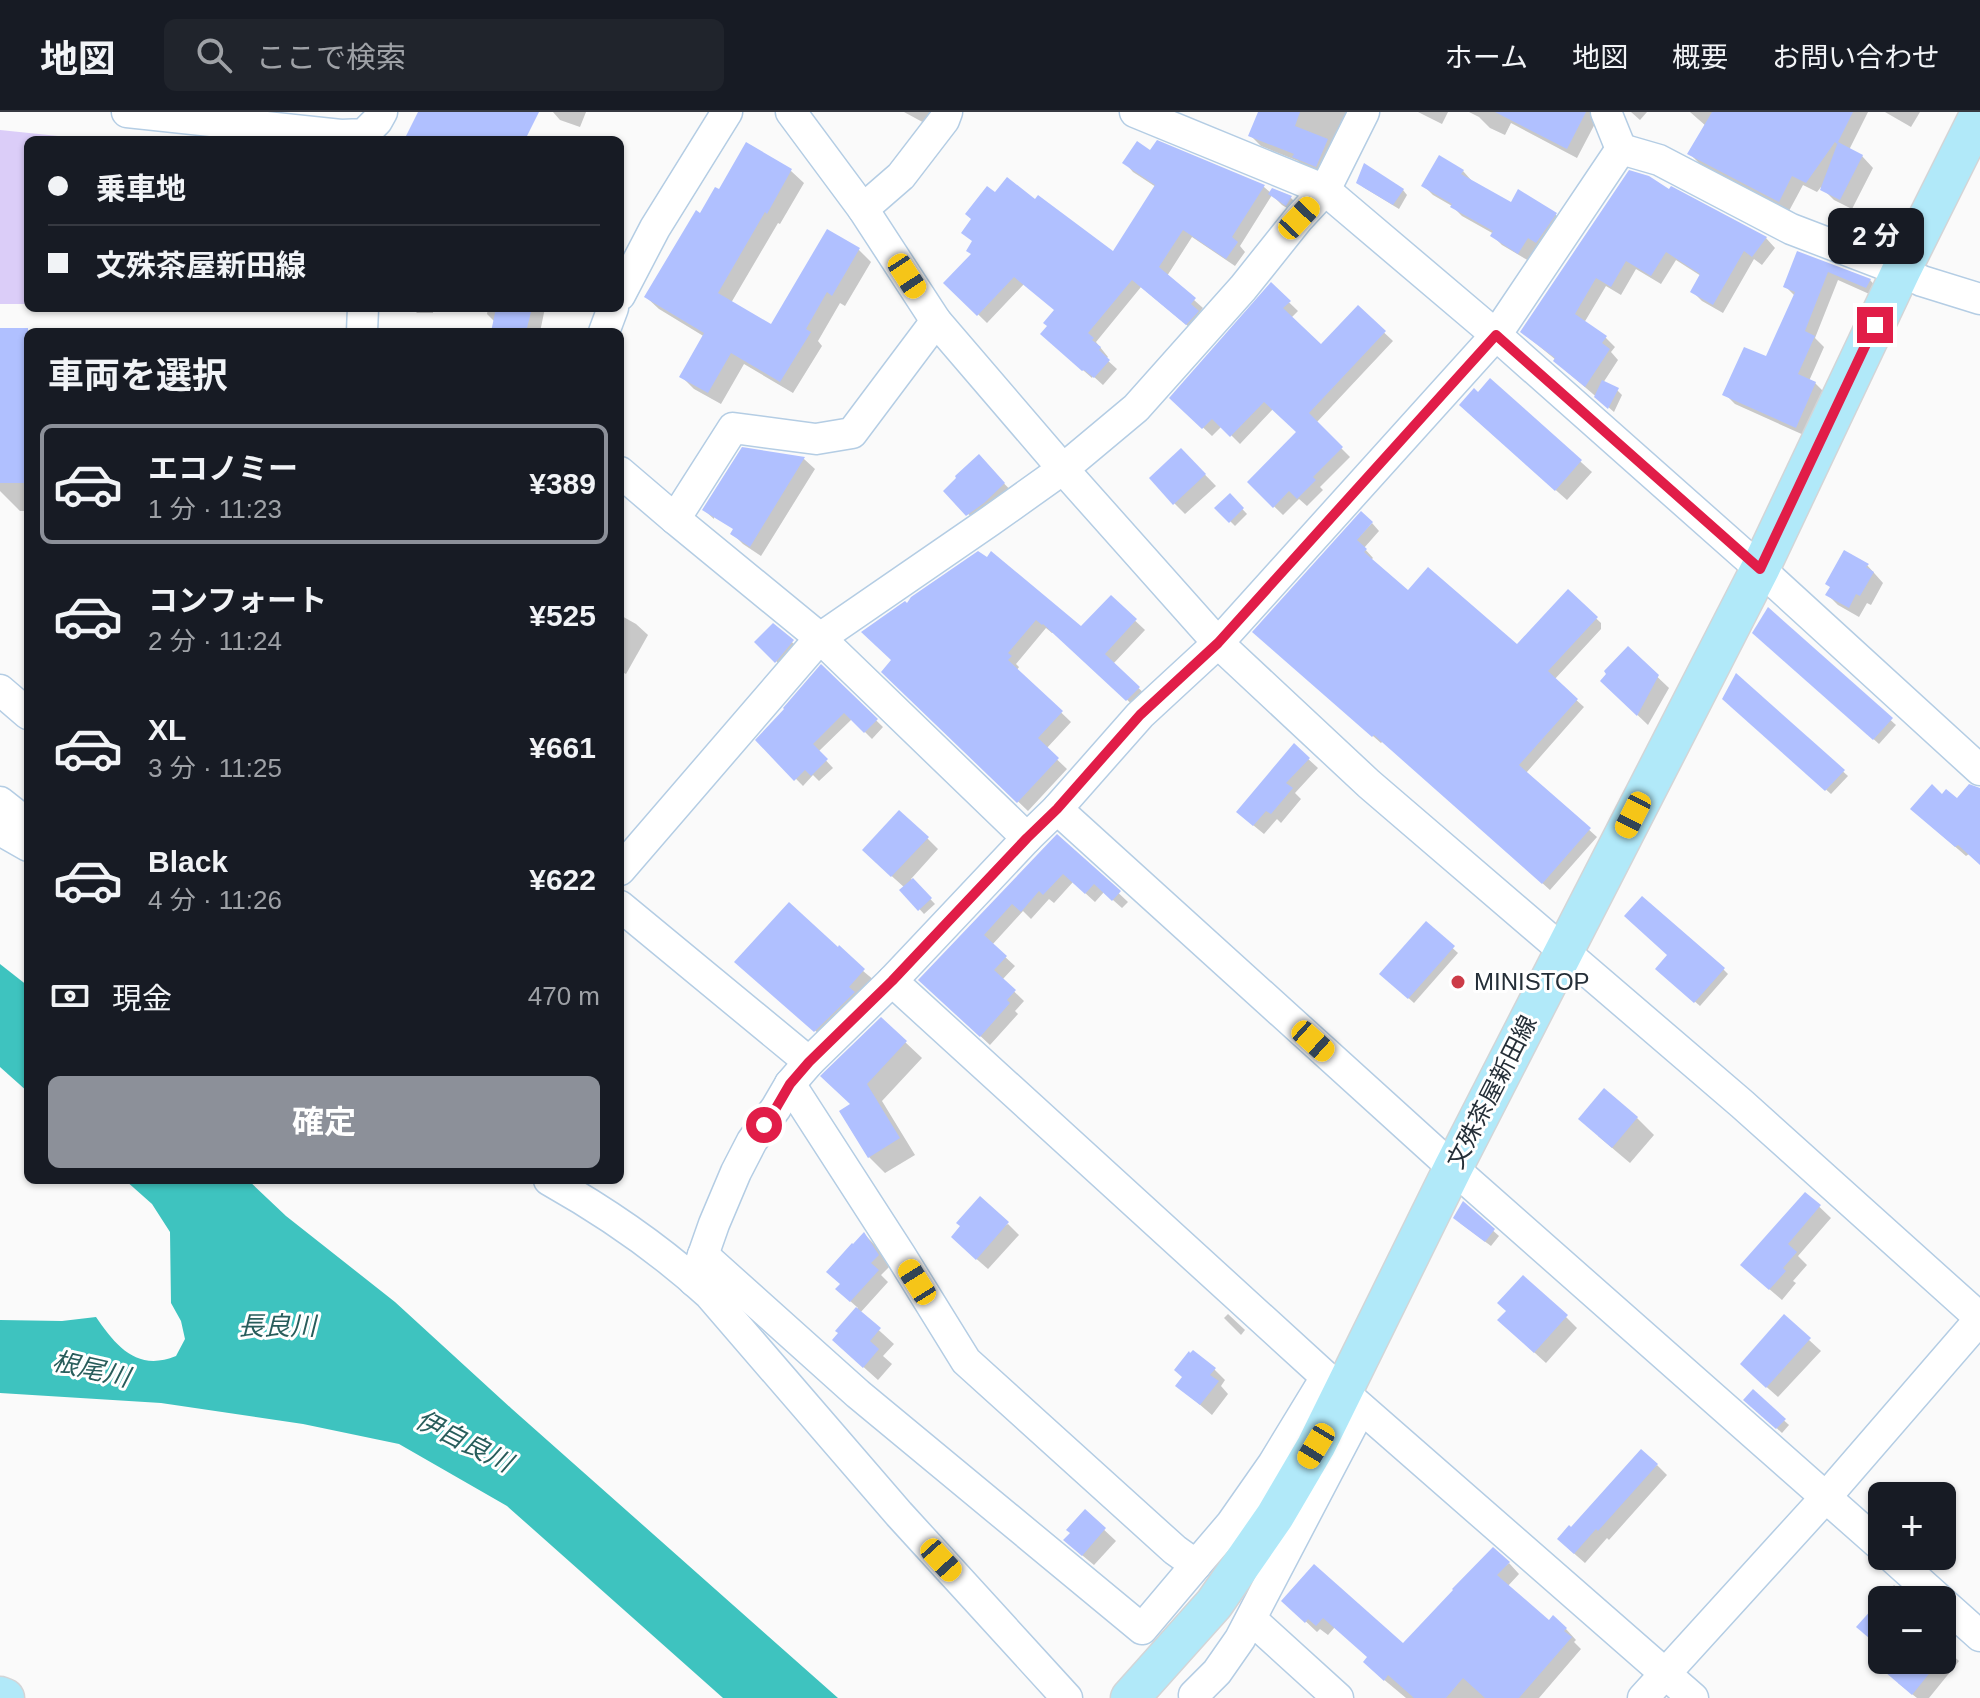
<!DOCTYPE html>
<html lang="ja">
<meta charset="utf-8">
<style>
body{margin:0;font-family:Helvetica,"Noto Sans JP",sans-serif;background:#20242c;color:#f1f3f6;height:100vh;display:flex;flex-direction:column;font-size:30px;white-space:nowrap}
*{box-sizing:border-box;margin:0}
p{font-size:26px;color:#9ea1a6}
.icon{flex:none;width:44px;height:44px;fill:none;stroke:currentColor;stroke-width:2;stroke-linecap:round;stroke-linejoin:round}
.map{position:relative;flex:1;overflow:hidden}
.sheet{position:absolute;left:24px;top:216px;width:600px;height:856px;display:flex;flex-direction:column;background:#171b24;border-radius:12px;box-shadow:0 2px 6px #0004}
.sheet>*{flex:none}
.guide{position:absolute;left:24px;top:24px;width:600px;height:176px;border-radius:12px;box-shadow:0 2px 6px #0004;display:grid;align-content:center;height:176px;padding:0 24px;background:#171b24}
.tools{position:absolute;left:1868px;top:1370px;display:grid;gap:16px}
.tools a{display:grid;place-items:center;width:88px;height:88px;border-radius:12px;background:#171b24;box-shadow:0 2px 6px #0004;font-size:40px}
.end{position:absolute;width:36px;height:36px;margin:-18px;border:10px solid #e11d48;background:#fff;box-shadow:0 0 0 4px #fff}
.from{border-radius:50%}
.bubble{position:absolute;height:56px;border-radius:12px;background:#171b24;box-shadow:0 2px 6px #0004;font-size:26px;font-weight:700;line-height:56px;text-align:center}
.car{position:absolute;width:24px;height:48px;margin:-24px -12px;border-radius:10px;box-shadow:0 0 6px 2px #0007;background:linear-gradient(#f5c518 24%,#345 0 40%,#f5c518 0 76%,#345 0 86%,#f5c518 0)}
.guide b{display:flex;align-items:center;gap:28px;height:76px;font-size:30px}
.guide b+b{border-top:2px solid #363941}
.guide i{width:20px;height:20px;background:#f1f3f6}
ul{padding:0;list-style:none}
li{display:flex;align-items:center;gap:24px;height:120px;margin:0 16px 12px;padding:0 8px;border:4px solid transparent;border-radius:12px}
li div{flex:1}
li b{display:block;font-size:30px}
li em{font-style:normal;font-weight:700}
li.selected{border-color:#8c9099}
li>.icon{width:72px;height:72px;stroke-width:1.5}
h2{padding:0 24px;font-size:36px;line-height:96px}
.pay{display:flex;align-items:center;gap:20px;height:88px;padding:0 24px;font-size:30px}
.pay p{margin-inline-start:auto}
.primary-button{display:flex;gap:16px;margin-top:auto;padding:16px 24px}
.primary-button a{flex:1;height:92px;border-radius:12px;background:#8c9099;color:#fff;font-size:32px;font-weight:700;line-height:92px;text-align:center}
header{display:flex;align-items:center;gap:48px;box-sizing:border-box;height:112px;padding:0 40px;background:#171b24;border-bottom:2px solid #363941}
header strong{font-size:38px}
nav{display:flex;gap:44px;margin-inline-start:auto;font-size:28px}
.search{width:560px;height:72px;background:#20242c;display:flex;align-items:center;gap:20px;box-sizing:border-box;padding:0 28px;border-radius:12px;color:#9ea1a6;font-size:30px}
.map>svg:first-child{display:block}
.green{fill:#dbcdf8}
.water{fill:#3ec3bf}
.shadow{fill:#0003}
.building{fill:#b0c0ff}
.lines{fill:none;stroke-linecap:round;stroke-linejoin:round}
.minor-casing{stroke:#b4cde4;stroke-width:33}
.major-casing{stroke:#d3d5d7;stroke-width:41}
.minor{stroke:#fff;stroke-width:30}
.major{stroke:#b1e9f9;stroke-width:38}
.route{stroke:#e11d48;stroke-width:10}
.poi-dot{fill:#cc3c48;stroke:#fff;stroke-width:3}
.labels{text-anchor:middle;stroke-width:6;stroke-linejoin:round;paint-order:stroke}
.poi-label{font-size:24px;fill:#252f38;stroke:#fff;text-anchor:start}
.street-label{font-size:24px;fill:#252f38;stroke:#fff}
.water-label{font-size:26px;font-style:italic;fill:#285d5b;stroke:#fff}
</style>
<header>
<strong>地図</strong>
<div class="search"><svg class="icon" aria-label="search" viewBox="0 0 24 24"><circle cx="10" cy="10" r="6"/><path d="M15 15l6 6"/></svg>ここで検索</div>
<nav><a>ホーム</a><a>地図</a><a>概要</a><a>お問い合わせ</a></nav>
</header>
<div class="map">
<svg width="1980" height="1586" viewBox="0 0 1980 1586">
<rect width="100%" height="100%" fill="#fafafa"/>
<polygon class="green" points="0,18 97,28 28,28 28,192 0,192"/>
<g class="water">
<polygon points="0,852 28,874 28,980 0,955"/>
<path d="M125,1068H248L286,1104L395,1190L512,1297L838,1586H723L507,1394L399,1332L303,1312L161,1291L0,1281V1208L62,1209L96,1205C116,1234 137,1260 176,1244L185,1227L181,1209L171,1191L170,1120L152,1092Z"/>
</g>
<g class="shadow">
<polygon points="553,0 586,0 580,15 560,8"/>
<polygon points="904,0 934,0 928,13"/>
<polygon points="1260,0 1351,0 1327,64 1304,55 1298,49 1261,34 1251,24"/>
<polygon points="1418,0 1448,0 1442,12"/>
<polygon points="1469,0 1595,0 1599,4 1577,46 1511,11 1505,23 1490,16 1479,5"/>
<polygon points="1631,0 1647,0 1640,8"/>
<polygon points="1690,0 1868,0 1849,38 1862,44 1873,56 1852,97 1834,88 1821,75 1817,80 1803,73 1789,99 1700,52 1690,42 1706,14"/>
<polygon points="1885,0 1920,0 1911,15"/>
<polygon points="1157,31 1264,75 1271,81 1273,78 1291,86 1302,97 1298,103 1282,93 1272,83 1240,134 1245,140 1235,154 1192,125 1167,164 1203,196 1199,201 1206,208 1195,220 1141,175 1096,230 1108,245 1106,247 1117,257 1103,273 1093,264 1092,266 1051,230 1056,198 1024,172 987,211 946,171 1114,142 1156,75 1133,60 1125,51 1151,41"/>
<polygon points="747,33 791,59 804,71 780,112 778,111 731,191 772,215 828,119 859,138 871,150 845,194 840,191 818,229 822,234 793,281 744,252 721,292 694,277 682,265 705,225 659,197 646,185 701,104 720,80"/>
<polygon points="1463,59 1472,69 1511,92 1555,102 1565,112 1529,149 1502,133 1493,124 1494,122 1462,104 1452,94 1433,83 1424,74"/>
<polygon points="1358,70 1403,78 1407,83 1399,97 1363,75"/>
<polygon points="1670,80 1766,126 1775,136 1762,153 1754,147 1723,201 1702,189 1692,179 1701,164 1676,148 1661,172 1636,157 1621,183 1606,174 1584,211 1606,226 1615,235 1611,240 1618,248 1603,271 1617,278 1622,283 1614,300 1565,258 1556,248 1522,220"/>
<polygon points="1798,141 1870,168 1879,178 1876,185 1838,168 1815,226 1824,235 1809,269 1815,271 1825,281 1806,324 1735,292 1725,282 1767,247 1795,184 1786,175"/>
<polygon points="1271,173 1298,199 1291,206 1321,235 1358,196 1393,229 1316,311 1350,345 1320,375 1323,378 1307,394 1299,387 1283,403 1249,370 1299,320 1273,297 1240,332 1222,314 1212,324 1172,286"/>
<polygon points="412,196 433,196 433,201 417,201"/>
<polygon points="488,196 545,196 540,220 493,220 495,210 487,202"/>
<polygon points="0,218 99,220 28,220 28,399 20,399 0,379"/>
<polygon points="1491,269 1592,360 1567,388 1472,304 1478,283"/>
<polygon points="743,338 804,347 815,357 761,444 743,432 733,422 743,421 714,403 714,407 704,398"/>
<polygon points="1181,338 1216,374 1185,402 1174,391"/>
<polygon points="979,345 1015,383 979,413 946,379"/>
<polygon points="1230,384 1247,402 1235,414 1217,396"/>
<polygon points="1372,411 1379,419 1364,436 1373,446 1371,448 1408,481 1517,535 1568,480 1601,511 1601,517 1554,568 1584,595 1526,661 1597,725 1550,778 1383,629 1381,631 1262,527"/>
<polygon points="978,441 1081,517 1111,486 1145,518 1113,552 1148,585 1137,597 1054,520 1052,521 1046,516 1016,552 1019,555 1017,558 1071,610 1046,637 1067,657 1028,699 883,559 894,548 907,494"/>
<polygon points="1867,453 1883,471 1871,493 1867,491 1859,505 1838,493 1828,483"/>
<polygon points="1768,498 1896,613 1879,632 1755,520"/>
<polygon points="620,503 636,512 648,523 626,562 620,559"/>
<polygon points="773,513 804,541 787,560 757,530"/>
<polygon points="1628,537 1669,576 1648,613 1602,569"/>
<polygon points="821,555 883,615 872,627 852,607 818,640 833,656 819,669 813,663 803,674 758,628"/>
<polygon points="1737,564 1848,664 1831,682 1725,587"/>
<polygon points="1294,634 1318,656 1295,681 1301,687 1281,711 1277,707 1264,722 1248,709"/>
<polygon points="1980,679 1980,751 1969,742 1966,744 1923,707 1942,685 1957,689"/>
<polygon points="1058,724 1128,790 1122,796 1104,780 1095,790 1073,770 1054,791 1049,787 1031,807 1023,799 992,833 1015,854 1002,868 1024,889 1015,899 1018,902 990,933 930,877"/>
<polygon points="927,726 938,737 911,767 935,792 924,802 902,778 905,776 875,749"/>
<polygon points="1426,812 1458,841 1414,891 1382,862"/>
<polygon points="838,838 875,869 827,929 748,860"/>
<polygon points="1723,857 1728,862 1700,894 1663,862"/>
<polygon points="905,930 922,946 882,989 915,1043 885,1061 869,1045 853,993 823,964"/>
<polygon points="1637,1006 1654,1023 1630,1051 1598,1024"/>
<polygon points="1806,1082 1831,1106 1798,1144 1807,1153 1793,1169 1796,1171 1782,1188 1754,1164"/>
<polygon points="1463,1092 1499,1124 1491,1134 1460,1111"/>
<polygon points="1008,1112 1019,1123 988,1157 964,1136"/>
<polygon points="864,1122 875,1133 889,1155 881,1163 888,1170 860,1201 894,1232 883,1244 892,1252 878,1268 849,1242 838,1219 858,1196 849,1188"/>
<polygon points="1508,1199 1566,1205 1577,1216 1546,1251 1511,1219"/>
<polygon points="1228,1202 1245,1218 1241,1223 1224,1206"/>
<polygon points="1784,1205 1821,1239 1778,1285 1753,1263"/>
<polygon points="1214,1257 1225,1268 1221,1274 1228,1282 1212,1303 1178,1274"/>
<polygon points="1753,1280 1789,1313 1782,1321 1746,1288"/>
<polygon points="1657,1353 1667,1363 1609,1428 1607,1426 1585,1451 1569,1437 1572,1418"/>
<polygon points="1085,1400 1116,1429 1094,1453 1077,1439"/>
<polygon points="1509,1451 1519,1462 1507,1475 1549,1511 1566,1517 1576,1528 1574,1530 1581,1537 1539,1586 1406,1586 1376,1561 1369,1546 1335,1515 1328,1523 1320,1517 1317,1520 1284,1489 1403,1534"/>
<polygon points="1894,1473 1906,1484 1910,1488 1896,1488 1888,1480"/>
<polygon points="1942,1534 1959,1549 1929,1586 1917,1586 1898,1571 1895,1548 1942,1548"/>
</g>
<g class="building">
<polygon points="418,0 539,0 525,28 404,28"/>
<polygon points="1258,0 1300,0 1295,14 1328,27 1316,55 1292,45 1294,42 1248,24"/>
<polygon points="1495,0 1586,0 1567,37"/>
<polygon points="1712,0 1853,0 1837,32 1835,30 1806,71 1792,64 1779,90 1687,42"/>
<polygon points="1157,28 1265,73 1232,125 1238,130 1226,147 1183,118 1159,155 1196,186 1191,192 1199,199 1186,213 1132,168 1088,221 1094,226 1092,228 1101,235 1099,238 1110,248 1094,266 1084,258 1082,259 1040,222 1047,214 1043,211 1054,198 1014,165 977,204 943,171 971,142 966,139 972,129 961,121 971,107 965,102 987,74 995,80 1007,65 1035,87 1038,83 1113,139 1155,73 1122,51 1137,29 1150,38"/>
<polygon points="746,30 792,57 767,102 765,100 718,181 771,212 827,117 860,136 832,184 827,180 806,217 811,220 780,270 731,241 708,281 679,265 704,221 644,185 696,98 700,101 715,75 719,77"/>
<polygon points="1838,30 1863,43 1840,88 1820,78"/>
<polygon points="1439,43 1464,58 1461,62 1511,90 1518,77 1557,101 1536,131 1528,126 1518,142 1490,124 1493,119 1450,95 1452,92 1421,74"/>
<polygon points="1364,51 1404,77 1393,93 1356,71"/>
<polygon points="1629,58 1649,64 1669,77 1671,74 1767,125 1752,145 1744,139 1713,193 1690,180 1700,162 1666,140 1651,164 1626,149 1611,175 1596,166 1575,202 1607,224 1602,231 1610,237 1585,275 1553,249 1555,246 1520,220"/>
<polygon points="1272,76 1292,84 1286,94 1268,82"/>
<polygon points="1797,139 1871,167 1866,176 1828,160 1805,219 1815,224 1798,262 1816,270 1796,316 1722,283 1744,235 1766,244 1795,180 1783,175"/>
<polygon points="1271,170 1291,189 1283,196 1321,232 1358,193 1386,219 1309,301 1343,335 1313,365 1316,368 1297,387 1289,379 1273,396 1247,370 1296,320 1264,290 1230,325 1212,307 1202,317 1169,286"/>
<polygon points="496,196 532,196 526,220 491,220"/>
<polygon points="0,216 28,216 27,371 0,371"/>
<polygon points="1490,266 1582,348 1555,379 1459,293 1474,276 1478,280"/>
<polygon points="1602,268 1619,276 1608,297 1594,285"/>
<polygon points="742,335 805,345 750,435 730,422 733,417 702,398"/>
<polygon points="1181,336 1206,362 1173,393 1149,366"/>
<polygon points="979,342 1005,371 984,391 966,404 943,379 956,366 955,364"/>
<polygon points="1230,381 1244,396 1229,411 1214,396"/>
<polygon points="1361,399 1373,410 1357,428 1367,437 1364,440 1408,478 1428,455 1517,532 1568,477 1598,505 1548,559 1578,587 1519,653 1591,716 1542,772 1374,623 1372,625 1252,520"/>
<polygon points="1844,438 1869,452 1866,455 1874,460 1860,484 1856,482 1849,496 1825,483 1830,475 1825,472"/>
<polygon points="978,439 987,445 991,439 1081,514 1111,483 1137,507 1105,542 1140,575 1126,589 1043,512 1042,513 1036,508 1008,541 1012,544 1008,548 1063,599 1038,626 1059,646 1017,691 881,560 891,548 861,520 905,489 907,491 911,485"/>
<polygon points="1768,495 1893,606 1873,628 1752,521"/>
<polygon points="773,511 794,528 775,551 754,530"/>
<polygon points="1628,534 1659,563 1637,604 1600,569 1606,562 1604,559"/>
<polygon points="821,552 878,607 864,621 844,601 813,632 828,647 811,664 805,658 794,669 755,628 784,597 783,596"/>
<polygon points="1736,561 1845,658 1825,679 1722,587"/>
<polygon points="1294,631 1310,646 1286,671 1293,676 1271,702 1266,699 1253,714 1236,700"/>
<polygon points="1932,672 1942,682 1946,677 1957,686 1969,672 1980,676 1980,753 1958,733 1955,735 1910,697"/>
<polygon points="899,698 929,725 891,765 862,738"/>
<polygon points="1057,722 1121,779 1112,789 1094,772 1085,782 1063,762 1043,783 1039,779 1021,800 1012,792 984,823 1007,844 994,858 1016,878 1007,888 1010,891 980,925 918,868"/>
<polygon points="913,766 932,786 918,799 899,778"/>
<polygon points="1642,784 1725,856 1694,891 1655,857 1667,843 1624,804"/>
<polygon points="789,790 838,835 839,833 865,857 849,875 855,880 814,920 734,850"/>
<polygon points="1426,809 1455,834 1408,887 1379,862"/>
<polygon points="881,905 907,929 867,972 900,1026 868,1046 839,999 850,992 820,964"/>
<polygon points="1604,976 1638,1005 1612,1036 1578,1007"/>
<polygon points="1805,1080 1821,1093 1788,1132 1797,1140 1783,1156 1786,1159 1769,1178 1740,1153"/>
<polygon points="980,1084 1009,1110 976,1148 951,1125 960,1114 956,1111"/>
<polygon points="1463,1089 1495,1117 1485,1130 1453,1106"/>
<polygon points="864,1120 879,1143 871,1151 879,1158 850,1190 835,1177 840,1172 826,1160 852,1131 853,1132"/>
<polygon points="1523,1163 1568,1203 1534,1241 1497,1208 1506,1199 1497,1191"/>
<polygon points="856,1195 881,1216 870,1229 879,1237 863,1256 832,1228 838,1221 835,1219"/>
<polygon points="1784,1202 1811,1226 1766,1276 1740,1252"/>
<polygon points="1193,1238 1216,1256 1210,1263 1219,1269 1200,1293 1175,1274 1182,1265 1174,1258 1189,1239 1190,1241"/>
<polygon points="1753,1277 1786,1307 1776,1317 1743,1288"/>
<polygon points="1641,1337 1658,1352 1598,1419 1596,1417 1574,1442 1557,1427 1569,1413 1571,1415"/>
<polygon points="1085,1397 1106,1416 1082,1444 1063,1428 1070,1421 1066,1418"/>
<polygon points="1493,1435 1510,1450 1497,1463 1549,1508 1553,1503 1567,1516 1564,1519 1572,1525 1519,1586 1485,1586 1463,1566 1446,1586 1414,1586 1388,1563 1384,1569 1363,1550 1367,1545 1323,1506 1316,1514 1308,1507 1305,1511 1281,1489 1314,1452 1403,1531 1453,1478 1452,1477"/>
<polygon points="1882,1486 1882,1537 1856,1515"/>
<polygon points="1895,1548 1940,1548 1912,1583 1885,1560"/>
</g>
<g class="lines">
<g class="minor-casing">
<g id="minor">
<polyline points="127,0 341,23 364,22 377,9 382,0"/>
<polyline points="791,0 863,97 936,209 1063,357 1218,531 1369,672 1742,992 1980,1206"/>
<polyline points="1135,0 1325,78 1496,223 1760,457 1980,658"/>
<polyline points="1606,0 1621,37"/>
<polyline points="1621,37 1659,48 1791,117 1901,159 1922,169 1980,187"/>
<polyline points="863,97 901,64 944,8 947,0"/>
<polyline points="620,183 655,116 727,0"/>
<polyline points="362,220 363,196"/>
<polyline points="604,220 613,196"/>
<polyline points="620,360 675,407 733,316 816,327 852,321 936,209"/>
<polyline points="675,407 820,526 1027,726"/>
<polyline points="0,578 28,602"/>
<polyline points="0,690 28,712"/>
<polyline points="1057,697 1453,1056 1882,1435"/>
<polyline points="0,718 28,734"/>
<polyline points="620,758 820,526 990,409 1063,357 1136,296 1243,176 1299,106 1325,78 1364,0"/>
<polyline points="620,794 809,950"/>
<polyline points="892,869 1326,1265 1693,1586"/>
<polyline points="790,972 901,1144 966,1249 1175,1438 1196,1453 1231,1412 1273,1352 1326,1265"/>
<path d="M549,1068C606,1100 661,1138 709,1182L899,1402L1067,1586"/>
<polyline points="703,1143 858,1282 1142,1517 1196,1453"/>
<polyline points="694,1169 714,1112 736,1060 752,1029 776,996 790,972 809,950 892,869 1027,726 1057,697 1140,603 1218,531 1496,223 1621,37"/>
<polyline points="1891,1444 1940,1488"/>
<polyline points="1942,1490 1980,1524"/>
<polyline points="1251,1507 1338,1586"/>
<polyline points="1196,1586 1194,1583 1217,1560 1240,1527 1361,1296"/>
<polyline points="1643,1586 1826,1385 1980,1207"/>
</g>
</g>
<g class="major-casing">
<g id="major">
<polyline points="0,1584 5,1586"/>
<polyline points="1130,1586 1214,1492 1275,1404 1316,1334 1453,1056 1760,457 1901,159 1980,1"/>
</g>
</g>
<use href="#minor" class="minor"/>
<use href="#major" class="major"/>
</g>
<g class="lines">
<polyline class="route" points="764,1013 776,996 790,972 809,950 892,869 1027,726 1057,697 1140,603 1218,531 1496,223 1760,457 1875,213"/>
</g>
<circle class="poi-dot" cx="1458" cy="870" r="8"/>
<g class="labels">
<g class="poi-label">
<text x="1474" y="878">MINISTOP</text>
</g>
<g class="street-label">
<text transform="translate(1492 980) rotate(-63)" y="8">文殊茶屋新田線</text>
</g>
<g class="water-label">
<text x="277" y="1223">長良川</text>
<text transform="translate(91 1257) rotate(13)" y="9">根尾川</text>
<text transform="translate(464 1329) rotate(27)" y="9">伊自良川</text>
</g>
</g>
</svg>
<div class="tools">
<a>+</a>
<a>−</a>
</div>
<i class="end from" style="left:764px;top:1013px"></i>
<i class="end" style="left:1875px;top:213px"></i>
<div class="bubble" style="left:1828px;top:96px;width:96px">2 分</div>
<i class="car" style="left:1299px;top:106px;rotate:43deg"></i>
<i class="car" style="left:907px;top:164px;rotate:147deg"></i>
<i class="car" style="left:1633px;top:703px;rotate:207deg"></i>
<i class="car" style="left:1313px;top:929px;rotate:132deg"></i>
<i class="car" style="left:917px;top:1170px;rotate:328deg"></i>
<i class="car" style="left:1316px;top:1334px;rotate:211deg"></i>
<i class="car" style="left:941px;top:1448px;rotate:138deg"></i>
<div class="guide">
<b><i class="from"></i>乗車地</b>
<b><i></i>文殊茶屋新田線</b>
</div>
<section class="sheet">
<h2>車両を選択</h2>
<ul>
<li class="selected"><svg class="icon" aria-label="car" viewBox="0 0 24 24"><path d="M5 17H2v-5l4-1 3-4h7l3 4 3 1v5h-3M9 17h6M6 11h13"/><circle cx="7" cy="17" r="2"/><circle cx="17" cy="17" r="2"/></svg><div><b>エコノミー</b><p>1 分 · 11:23</p></div><em>¥389</em></li>
<li><svg class="icon" aria-label="car" viewBox="0 0 24 24"><path d="M5 17H2v-5l4-1 3-4h7l3 4 3 1v5h-3M9 17h6M6 11h13"/><circle cx="7" cy="17" r="2"/><circle cx="17" cy="17" r="2"/></svg><div><b>コンフォート</b><p>2 分 · 11:24</p></div><em>¥525</em></li>
<li><svg class="icon" aria-label="car" viewBox="0 0 24 24"><path d="M5 17H2v-5l4-1 3-4h7l3 4 3 1v5h-3M9 17h6M6 11h13"/><circle cx="7" cy="17" r="2"/><circle cx="17" cy="17" r="2"/></svg><div><b>XL</b><p>3 分 · 11:25</p></div><em>¥661</em></li>
<li><svg class="icon" aria-label="car" viewBox="0 0 24 24"><path d="M5 17H2v-5l4-1 3-4h7l3 4 3 1v5h-3M9 17h6M6 11h13"/><circle cx="7" cy="17" r="2"/><circle cx="17" cy="17" r="2"/></svg><div><b>Black</b><p>4 分 · 11:26</p></div><em>¥622</em></li>
</ul>
<div class="pay"><svg class="icon" aria-label="cash" viewBox="0 0 24 24"><path d="M3 7h18v10H3z"/><circle cx="12" cy="12" r="2"/></svg>現金<p>470 m</p></div>
<div class="primary-button"><a>確定</a></div>
</section>
</div>
